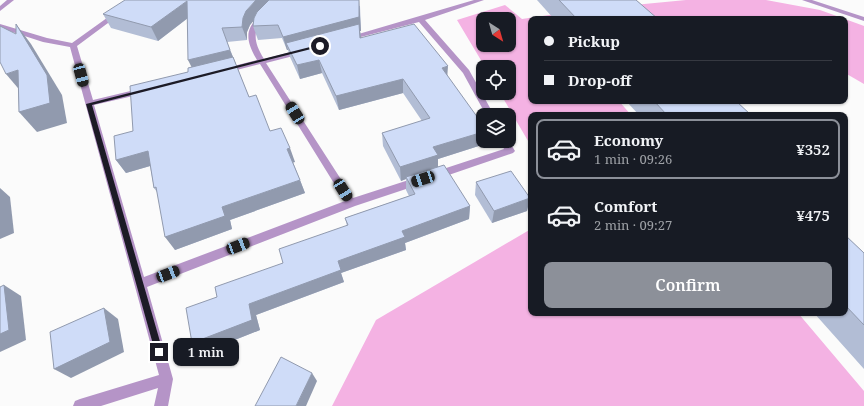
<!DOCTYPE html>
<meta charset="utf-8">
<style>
body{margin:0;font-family:"Noto Serif",serif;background:#20242c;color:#f1f3f6;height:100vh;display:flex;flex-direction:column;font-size:15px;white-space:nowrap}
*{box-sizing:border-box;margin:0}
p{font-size:13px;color:#9ea1a6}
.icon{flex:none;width:22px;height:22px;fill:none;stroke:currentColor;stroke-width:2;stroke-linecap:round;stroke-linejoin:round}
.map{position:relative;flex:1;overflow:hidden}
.sheet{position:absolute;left:528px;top:112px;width:320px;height:204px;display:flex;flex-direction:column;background:#171b24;border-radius:8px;box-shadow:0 1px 3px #0004}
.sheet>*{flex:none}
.guide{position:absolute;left:528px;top:16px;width:320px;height:88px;border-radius:8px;box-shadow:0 1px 3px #0004;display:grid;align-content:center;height:88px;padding:0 16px;background:#171b24}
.needle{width:26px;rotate:143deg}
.tools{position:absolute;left:476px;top:12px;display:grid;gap:8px}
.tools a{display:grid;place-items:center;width:40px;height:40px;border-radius:8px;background:#171b24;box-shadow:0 1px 3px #0004;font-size:20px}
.end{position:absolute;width:18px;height:18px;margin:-9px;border:5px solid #1c1b26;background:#fff;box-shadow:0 0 0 2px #fff}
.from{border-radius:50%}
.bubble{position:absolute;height:28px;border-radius:8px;background:#171b24;box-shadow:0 1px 3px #0004;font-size:13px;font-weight:600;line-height:28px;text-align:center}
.car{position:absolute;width:12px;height:24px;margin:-12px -6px;border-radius:5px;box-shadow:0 0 3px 1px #0007;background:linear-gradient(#222 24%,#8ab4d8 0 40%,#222 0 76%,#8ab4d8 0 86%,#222 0)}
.guide b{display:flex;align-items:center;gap:14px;height:38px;font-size:15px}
.guide b+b{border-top:1px solid #363941}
.guide i{width:10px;height:10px;background:#f1f3f6}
ul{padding:7px 0 0;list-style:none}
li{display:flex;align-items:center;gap:12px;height:60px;margin:0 8px 6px;padding:0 8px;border:2px solid transparent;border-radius:8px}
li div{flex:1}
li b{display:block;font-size:15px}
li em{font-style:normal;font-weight:600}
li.active{border-color:#8c9099}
li>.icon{width:36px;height:36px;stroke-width:1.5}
.button{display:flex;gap:8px;margin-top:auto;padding:8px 16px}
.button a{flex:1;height:46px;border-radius:8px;background:#8c9099;color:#fff;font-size:16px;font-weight:600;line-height:46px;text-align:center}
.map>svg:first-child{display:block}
.green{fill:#f4b2e3;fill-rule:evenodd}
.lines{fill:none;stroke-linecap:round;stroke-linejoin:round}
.minor{fill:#b594c7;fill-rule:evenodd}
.wall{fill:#b2bdd5}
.shaded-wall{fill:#919aae}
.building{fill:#cfdcf8;stroke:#919aae}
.route{fill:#1c1b26}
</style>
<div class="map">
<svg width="864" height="406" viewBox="0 0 864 406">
<rect width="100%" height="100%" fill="#fbfbfb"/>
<g class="green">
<path d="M556,0L613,7L686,0H766L820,10L845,19H531V101H619L631,115H531V146L500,93H509V67H485L457,20L505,5L522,19L563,13ZM483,19H509V45H483Z"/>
<polygon points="845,19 864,26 864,84 845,73"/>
<polygon points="531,229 531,313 798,313 864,391 864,406 332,406 376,320"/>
</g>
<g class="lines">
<g class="minor">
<polygon points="7,0 14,0 0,11 0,6"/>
<path d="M132,0H139L77,46L93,100L143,88L147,91L146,93L94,105L144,277L345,201L260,64L225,73L221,71L222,69L257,60C237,27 255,21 278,0H285C266,23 243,25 264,59L302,49L306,51L305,53L266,63L353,198L418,177L421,178L423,181L421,184L355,206L147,287L173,379L168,406H154L158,388L101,406H73L75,401L80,399L159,375L70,47L43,42L0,28V24L47,38L72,43Z"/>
<polygon points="474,0 484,0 425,20 469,70 494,115 486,115 463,73 419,22 349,40 345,38"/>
<polygon points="802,0 812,0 864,17 864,21"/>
<polygon points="500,141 509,141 515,151 513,153 437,179 432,175 434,172 504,149"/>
</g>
</g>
<g class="wall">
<polygon points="537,0 636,0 658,19 554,19"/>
<polygon points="360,6 361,31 360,31 361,38 447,75 485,144 438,159 438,166 470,206 469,219 405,243 406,250 341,273 344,282 256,315 260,330 202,353 192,343 217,297 283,263 347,226 345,218 409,196 406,190 406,179 401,181 383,146 382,133 422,121 403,93 339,110 322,73 300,79 290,57 288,50 287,50 282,38 258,40 253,26 253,21 250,25 247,32 247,40 227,42 249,97 270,131 295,162 293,162 305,193 230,220 232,229 175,250 157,192 154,188 150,166 126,173 116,160 133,131 188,72 192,67 188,18 158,41 111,28 103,14"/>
<polygon points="626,101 736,101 751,115 639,115"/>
<polygon points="476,182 530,198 527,211 492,223 475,195"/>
<polygon points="845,235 864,253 864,369 814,313 845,313"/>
</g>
<g class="shaded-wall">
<polygon points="256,0 276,0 261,12 250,25 247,32 247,40 242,27 243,18 246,11"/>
<polygon points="359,0 361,31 360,31 361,38 286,43 288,50 287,50 283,37"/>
<polygon points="187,1 193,14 158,41 151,27"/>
<polygon points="16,24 31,44 62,95 67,123 37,132 19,112"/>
<polygon points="230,50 236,64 195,74 188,60"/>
<polygon points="319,60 322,73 300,79 297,65"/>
<polygon points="448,66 447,80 442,68"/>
<polygon points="18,70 23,94 6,74"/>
<polygon points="403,79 403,93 339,110 336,96"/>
<polygon points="483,132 483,141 486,141 485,144 438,159 438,169 406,177 406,179 401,181 400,167 433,147"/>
<polygon points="290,148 295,162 292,163 287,149"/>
<polygon points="148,151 157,164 126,173 116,160"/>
<polygon points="300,180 305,193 230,220 232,229 175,250 165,237 222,207"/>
<polygon points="0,188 10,197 14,233 0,239"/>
<polygon points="530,198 527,211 492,223 494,211"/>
<polygon points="470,206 469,219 405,243 406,250 341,273 344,282 256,315 260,330 202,353 192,343 249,304 402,231"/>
<polygon points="4,285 21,296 26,340 0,352 0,334"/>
<polygon points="104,308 118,319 124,352 71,378 54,369"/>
<polygon points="312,373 317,381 306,406 296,406"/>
</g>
<g class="building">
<polygon points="125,0 256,0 246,11 243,18 242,27 222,28 230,50 188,60 187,1 151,27 103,14"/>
<polygon points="269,0 359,0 359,17 283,37 278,25 253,26 254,18 257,12"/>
<polygon points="559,0 636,0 658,19 577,19"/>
<polygon points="16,24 47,75 50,103 19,112 18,70 6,74 0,62 0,26 16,34"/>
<polygon points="359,24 360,38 414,24 448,66 442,68 483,125 483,132 433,147 438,155 400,167 382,133 430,118 403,79 336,96 319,60 297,65 286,43"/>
<polygon points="233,57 249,97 256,95 270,131 281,128 290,148 287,149 300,180 222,207 225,216 165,237 156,187 154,188 148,151 116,160 114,136 133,131 130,86 188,72 188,68"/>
<polygon points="654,101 736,101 751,115 667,115"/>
<polygon points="444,165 470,206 402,231 405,237 338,261 341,270 249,304 252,320 192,343 186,308 217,297 215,287 283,263 279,249 348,225 345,218 415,194 406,177"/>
<polygon points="511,171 530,198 494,211 476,182"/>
<polygon points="845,235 864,253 864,325 845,305"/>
<polygon points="4,285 9,330 0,334 0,287"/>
<polygon points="104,308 110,342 54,369 50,332"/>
<polygon points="281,357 312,373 296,406 255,406"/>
</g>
<polygon class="route" points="318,45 323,46 92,105 163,352 162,355 156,355 86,104"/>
</svg>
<div class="tools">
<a><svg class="needle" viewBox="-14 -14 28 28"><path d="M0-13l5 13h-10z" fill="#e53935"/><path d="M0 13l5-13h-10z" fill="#9ea1a6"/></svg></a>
<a><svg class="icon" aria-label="locate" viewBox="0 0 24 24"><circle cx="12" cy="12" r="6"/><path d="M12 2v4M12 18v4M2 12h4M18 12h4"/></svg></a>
<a><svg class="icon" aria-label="layers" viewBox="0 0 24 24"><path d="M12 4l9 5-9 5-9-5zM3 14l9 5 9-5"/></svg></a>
</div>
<i class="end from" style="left:320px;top:46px"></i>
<i class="end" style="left:159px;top:352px"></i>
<div class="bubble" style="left:173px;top:338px;width:66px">1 min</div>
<i class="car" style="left:81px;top:75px;rotate:165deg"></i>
<i class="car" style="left:295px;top:113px;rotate:328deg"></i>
<i class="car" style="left:423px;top:179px;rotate:252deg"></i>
<i class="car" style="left:343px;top:190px;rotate:148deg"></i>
<i class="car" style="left:238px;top:246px;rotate:69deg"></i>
<i class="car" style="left:168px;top:274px;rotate:69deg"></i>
<div class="guide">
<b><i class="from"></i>Pickup</b>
<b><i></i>Drop-off</b>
</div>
<section class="sheet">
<ul>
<li class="active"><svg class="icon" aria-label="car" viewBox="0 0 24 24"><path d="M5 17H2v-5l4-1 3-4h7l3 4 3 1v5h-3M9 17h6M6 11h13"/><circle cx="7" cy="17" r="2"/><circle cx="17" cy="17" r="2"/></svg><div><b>Economy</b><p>1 min · 09:26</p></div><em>¥352</em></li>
<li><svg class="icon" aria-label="car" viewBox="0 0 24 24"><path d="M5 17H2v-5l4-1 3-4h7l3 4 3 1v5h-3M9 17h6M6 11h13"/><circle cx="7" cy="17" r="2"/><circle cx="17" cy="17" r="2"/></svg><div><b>Comfort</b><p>2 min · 09:27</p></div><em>¥475</em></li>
</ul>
<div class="button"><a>Confirm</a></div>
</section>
</div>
